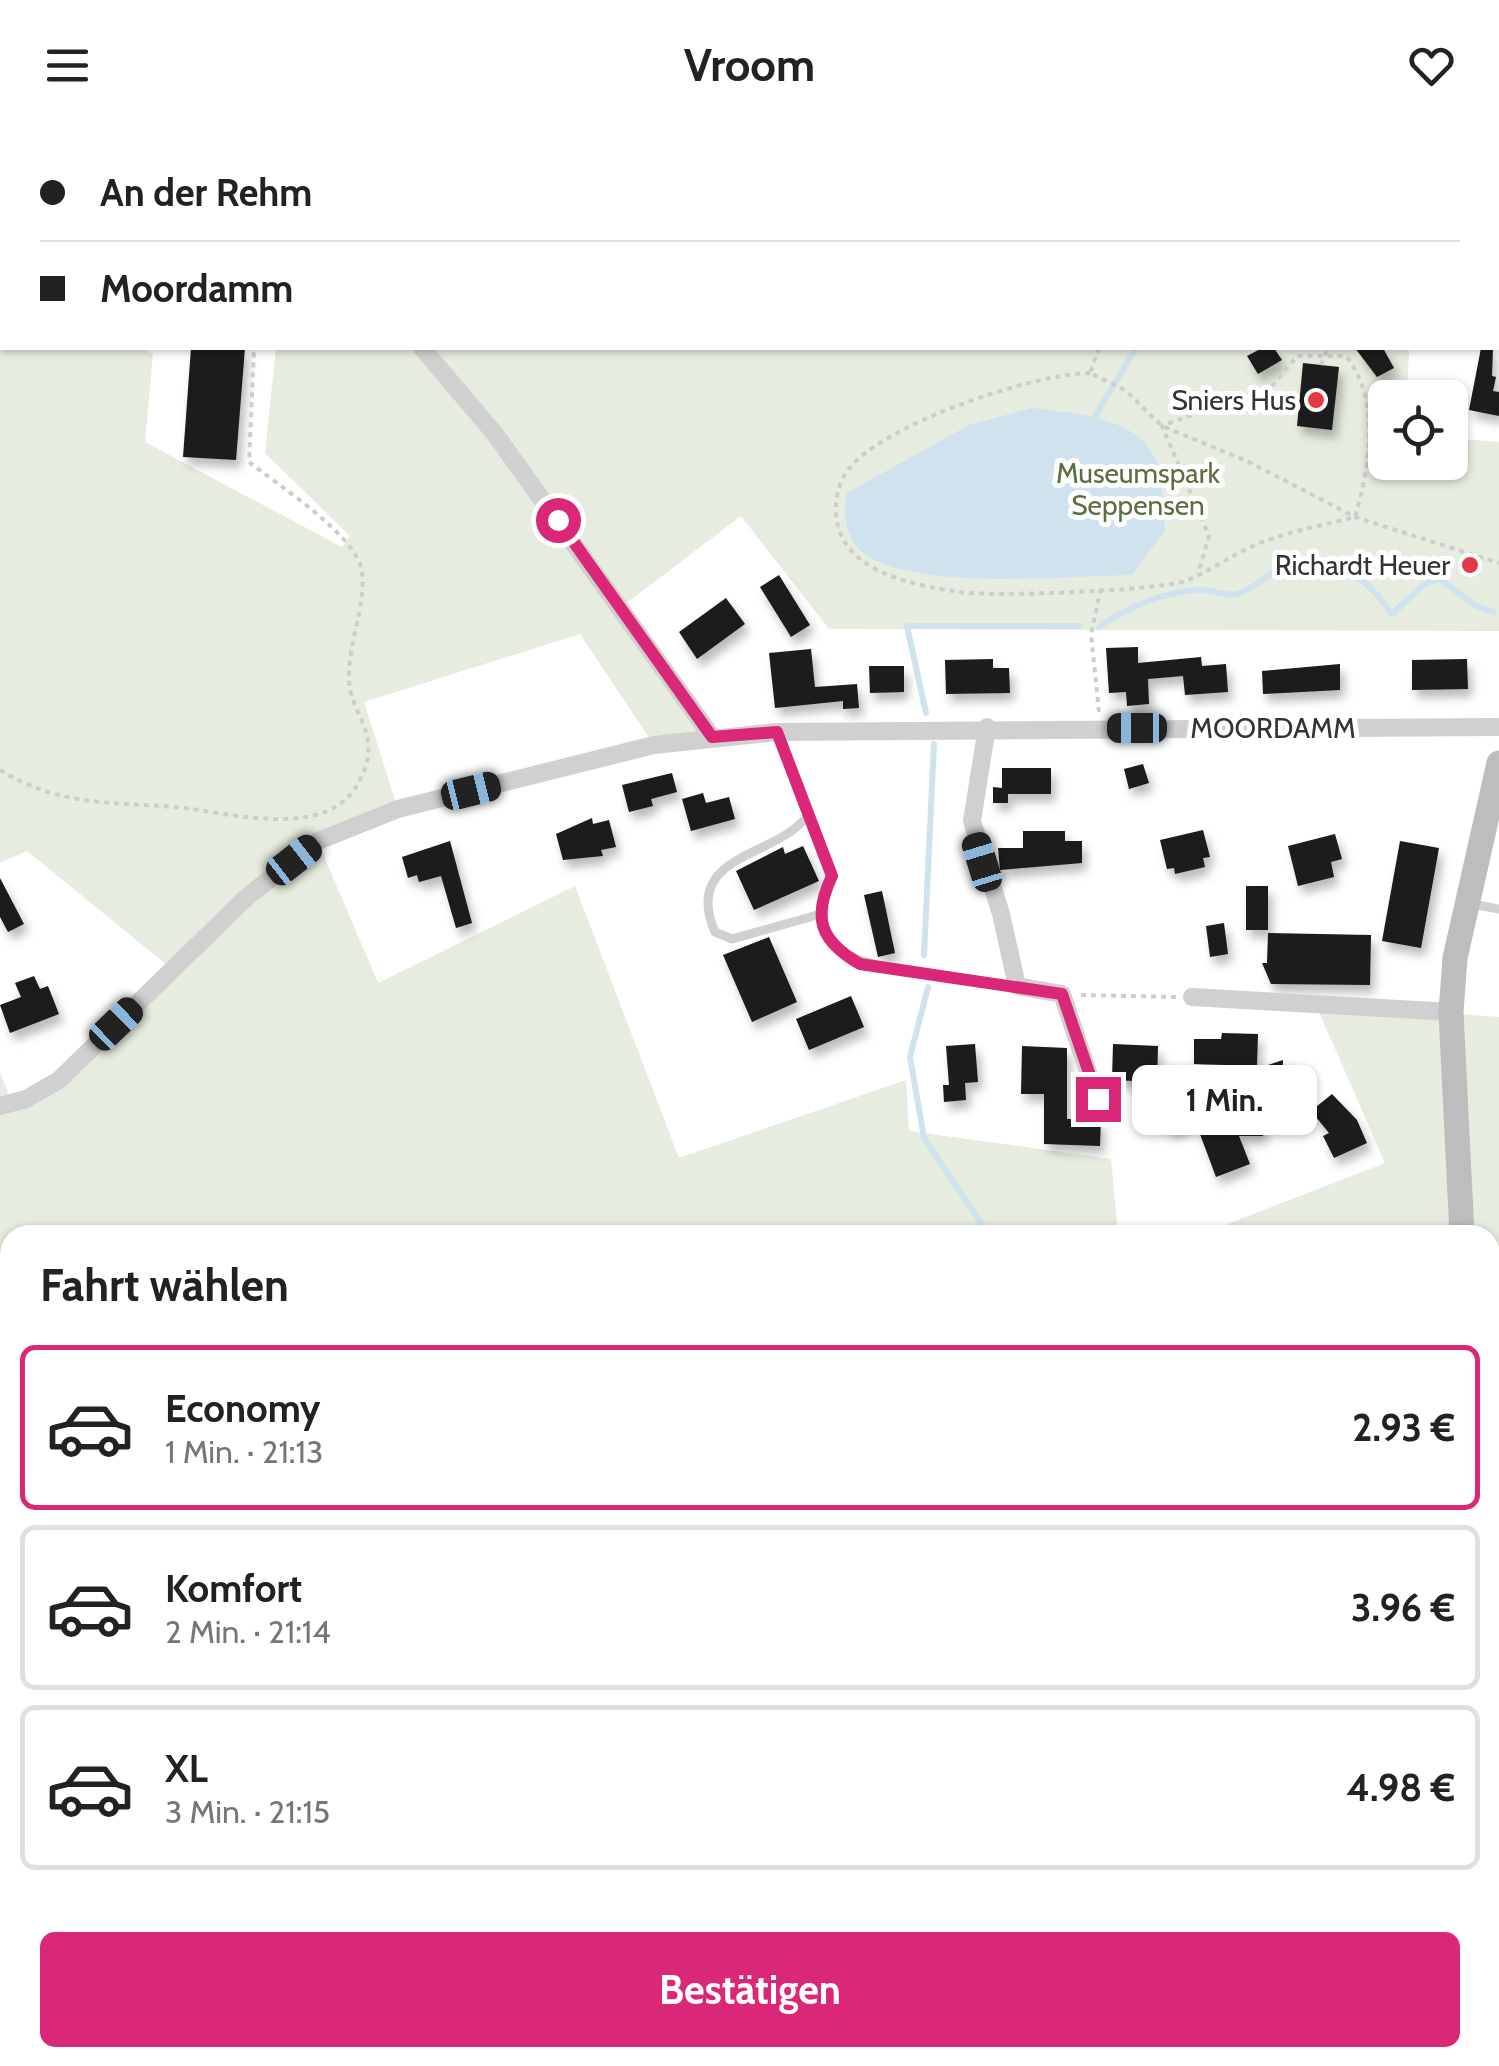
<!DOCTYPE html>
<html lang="de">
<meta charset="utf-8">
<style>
body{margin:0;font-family:Cabin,sans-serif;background:#f6f6f6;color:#222;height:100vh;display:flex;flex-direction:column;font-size:38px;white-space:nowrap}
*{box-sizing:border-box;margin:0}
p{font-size:32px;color:#767676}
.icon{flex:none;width:55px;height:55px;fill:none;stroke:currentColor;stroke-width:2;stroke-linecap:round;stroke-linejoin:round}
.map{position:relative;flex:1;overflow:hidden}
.details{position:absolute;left:0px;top:1095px;width:1500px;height:842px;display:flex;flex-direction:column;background:#fff;border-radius:30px 30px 0 0;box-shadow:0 2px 8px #0004}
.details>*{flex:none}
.guide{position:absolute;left:0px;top:0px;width:1500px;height:220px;box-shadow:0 2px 8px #0004;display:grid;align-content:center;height:220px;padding:0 40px;background:#fff}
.fabs{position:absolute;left:1368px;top:250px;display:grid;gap:20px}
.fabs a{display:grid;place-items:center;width:100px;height:100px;border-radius:15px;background:#fff;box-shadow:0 2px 8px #0004;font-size:50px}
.end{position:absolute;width:45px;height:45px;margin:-22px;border:12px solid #db2777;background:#fff;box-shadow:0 0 0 5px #fff}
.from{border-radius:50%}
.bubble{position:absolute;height:70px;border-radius:15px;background:#fff;box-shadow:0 2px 8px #0004;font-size:32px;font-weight:700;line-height:70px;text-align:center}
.car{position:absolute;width:30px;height:60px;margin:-30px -15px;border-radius:12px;box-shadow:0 0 8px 2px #0007;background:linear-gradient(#222 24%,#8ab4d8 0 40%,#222 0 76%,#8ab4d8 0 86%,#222 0)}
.guide b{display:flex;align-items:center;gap:35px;height:95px;font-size:38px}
.guide b+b{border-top:2px solid #e0e0e0}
.guide i{width:25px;height:25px;background:#222}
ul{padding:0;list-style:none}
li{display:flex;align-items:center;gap:30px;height:165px;margin:0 20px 15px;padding:0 20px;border:5px solid #e0e0e0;border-radius:15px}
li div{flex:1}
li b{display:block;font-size:38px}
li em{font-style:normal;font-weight:700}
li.active{border-color:#db2777}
li>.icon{width:90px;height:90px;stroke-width:1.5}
h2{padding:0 40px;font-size:45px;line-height:120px}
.cta{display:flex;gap:20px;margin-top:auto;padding:20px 40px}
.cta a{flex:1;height:115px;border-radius:15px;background:#db2777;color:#fff;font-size:40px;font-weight:700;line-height:115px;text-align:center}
header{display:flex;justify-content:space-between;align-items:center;height:130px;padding:0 40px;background:#fff;font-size:45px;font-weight:700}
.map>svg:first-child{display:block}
.green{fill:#e6ecdf}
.water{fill:#cfe2ee}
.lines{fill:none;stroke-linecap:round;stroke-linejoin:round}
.stream{stroke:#cfe2ee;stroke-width:6}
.building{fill:#1a1a1a;filter:url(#shadow)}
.path{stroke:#cdcdcd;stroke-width:4;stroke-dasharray:5 5;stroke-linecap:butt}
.service{stroke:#d0d0d0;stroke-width:9}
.minor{stroke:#d0d0d0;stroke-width:18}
.secondary{stroke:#bdbdbd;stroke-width:25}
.route{stroke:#db2777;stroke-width:12}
.poi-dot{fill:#e63946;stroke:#fff;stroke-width:4}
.labels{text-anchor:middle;stroke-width:10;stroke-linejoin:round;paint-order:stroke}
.poi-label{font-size:28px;fill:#333;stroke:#fff;text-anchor:end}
.park-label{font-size:28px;fill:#56703f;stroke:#fff}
.street-label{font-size:28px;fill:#333;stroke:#fff}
</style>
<header><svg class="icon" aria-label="menu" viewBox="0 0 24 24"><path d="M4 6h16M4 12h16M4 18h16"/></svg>Vroom<svg class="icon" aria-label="heart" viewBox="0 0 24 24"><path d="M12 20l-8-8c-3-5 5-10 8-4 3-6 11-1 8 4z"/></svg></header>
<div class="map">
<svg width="1499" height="1936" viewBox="0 0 1499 1936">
<defs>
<filter id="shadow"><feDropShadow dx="4.5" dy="8" stdDeviation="5" flood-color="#0004"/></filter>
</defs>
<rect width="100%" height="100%" fill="#fff"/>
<g class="green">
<polygon points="235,0 1018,0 233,2"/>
<polygon points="0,126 2,218 142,218 153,224 145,312 342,417 350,406 265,323 276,218 1409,218 1407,267 1385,268 1385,332 1450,332 1450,308 1499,312 1499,501 829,499 741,386 620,478 712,607 654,615 580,504 364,572 398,679 318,712 378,853 575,756 679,1028 906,950 909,1001 1111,1029 1118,1105 10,1105 10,1928 97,1928 97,1936 0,1936 0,942 12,973 26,969 172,839 27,721 0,733"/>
<polygon points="1315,873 1499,887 1499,1652 1490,1655 1490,1105 1199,1105 1385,1033"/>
</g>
<path class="water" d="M1032,278C1074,284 1136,285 1156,330C1164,349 1163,380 1165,401L1132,445C1065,446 921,461 866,425C845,410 843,386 847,363L969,295Z"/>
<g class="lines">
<g class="stream">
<polyline points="1094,288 1136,218"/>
<path d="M1099,497C1126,478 1165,461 1199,460C1211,459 1225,467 1236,464C1257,459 1270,440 1289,434C1332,419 1371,453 1392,484L1426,453L1440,449L1476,476L1494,482"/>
<polyline points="926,583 907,496 1079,496"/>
<polyline points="924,825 934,614"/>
<polyline points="928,857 910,927 924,1008 989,1105"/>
<polyline points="1490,1159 1499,1158"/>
<polyline points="0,1541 10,1535"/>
</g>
</g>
<g class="building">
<polygon points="191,218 245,218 236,330 183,327"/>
<polygon points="1262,218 1274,218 1282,230 1258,244 1247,226"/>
<polygon points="1355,218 1383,218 1394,238 1377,247"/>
<polygon points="1481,218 1493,218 1492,246 1496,247 1493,261 1499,262 1499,286 1469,280"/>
<polygon points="1303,233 1339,237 1332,300 1297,296"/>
<polygon points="779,445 810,495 791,507 760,457"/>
<polygon points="726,468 745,494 697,529 679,502"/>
<polygon points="1138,517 1138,533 1201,527 1202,536 1226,534 1228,562 1185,565 1183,546 1148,549 1149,574 1127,576 1126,562 1109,563 1106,518"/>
<polygon points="811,519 815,557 857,554 859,578 843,579 843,571 775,578 769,523"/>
<polygon points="993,529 993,538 1009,538 1010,563 946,564 945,530"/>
<polygon points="1467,529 1468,559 1412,560 1412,530"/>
<polygon points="1340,534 1340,560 1263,564 1262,541"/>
<polygon points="869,536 904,536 904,562 870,563"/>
<polygon points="1143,634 1149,653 1129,659 1124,639"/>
<polygon points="1002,638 1051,638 1051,664 1008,664 1008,673 993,673 993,657 1002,658"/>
<polygon points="672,643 677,662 651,669 653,676 629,682 622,655"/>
<polygon points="703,663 706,673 729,667 735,689 691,701 682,669"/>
<polygon points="592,688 593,694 609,690 616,717 601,720 603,726 563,730 556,704"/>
<polygon points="1203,700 1210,727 1203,728 1205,737 1175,744 1174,738 1167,739 1160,710"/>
<polygon points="1023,701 1065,701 1065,711 1082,711 1082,733 1000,740 998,718 1023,718"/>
<polygon points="1335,704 1342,729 1331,732 1334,747 1298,756 1288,716"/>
<polygon points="450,711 472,793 456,798 441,746 419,752 417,745 408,748 402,727"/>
<polygon points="1400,711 1439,718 1421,818 1382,811"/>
<polygon points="803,716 819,751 754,780 736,741 783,717 785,724"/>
<polygon points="0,748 24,794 8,802 0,787"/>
<rect x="1246" y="756" width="22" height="44"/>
<polygon points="882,761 895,823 878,827 864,765"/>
<polygon points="1224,793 1228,824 1210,827 1206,796"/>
<polygon points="1268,803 1371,805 1370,855 1271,854 1262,833 1267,833"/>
<polygon points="769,807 797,872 752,892 723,825"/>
<polygon points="34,846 40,859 48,856 59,884 10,903 0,875 21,867 15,853"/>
<polygon points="851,866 864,897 809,920 796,889"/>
<polygon points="1222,903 1258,904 1257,936 1194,934 1194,909 1221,909"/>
<polygon points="975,914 978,952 965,953 966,970 944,972 943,955 949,955 946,916"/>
<polygon points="1113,914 1158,916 1157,952 1112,950"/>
<polygon points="1022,916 1067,918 1067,989 1101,990 1100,1016 1044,1014 1044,964 1021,964"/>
<polygon points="1283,930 1281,975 1254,974 1256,939"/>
<polygon points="1176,964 1187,995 1169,1001 1159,970"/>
<polygon points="1332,964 1357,990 1367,1013 1334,1028 1323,1006 1329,1003 1311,981"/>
<polygon points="1263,983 1263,1006 1239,1006 1250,1034 1216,1047 1197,996 1212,990 1217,1001"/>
</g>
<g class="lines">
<g class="path">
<polyline points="0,39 2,40"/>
<polyline points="1099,218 1090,243 1125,260 1162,296 1249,332 1355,387 1499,433"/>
<polyline points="1321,235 1328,218"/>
<path d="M1090,243C1032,244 892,292 853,334C840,348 835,365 836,383C839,442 913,455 959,462C993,467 1155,461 1185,451C1209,442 1230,426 1253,416C1284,402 1321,396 1355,387C1370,336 1381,270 1346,226H1297L1273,255L1162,296L1209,406L1198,444"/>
<polyline points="1099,582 1091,504 1101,458"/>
<path d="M0,640C59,676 109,672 176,677C227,682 330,713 360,650C384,601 349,586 349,548C348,513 366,477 362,442C357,405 279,356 249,332L254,218"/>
<polyline points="1081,865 1177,867"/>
<polyline points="0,1134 10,1154"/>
<polyline points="0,1193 10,1181"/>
</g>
<g class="service">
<polyline points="1151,0 1152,2"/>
<polyline points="1369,0 1369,2"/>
<polyline points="24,2 25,0"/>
<polyline points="144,2 145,0"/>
<polyline points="1498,20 1499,20"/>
<polyline points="1498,64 1499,64"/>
<path d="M777,602L831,746C795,826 863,834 924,843C955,847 986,852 1017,856"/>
<path d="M808,685C778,728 681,723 715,802L732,809L821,784"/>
<polyline points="1472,774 1499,779"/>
<polyline points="1490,1917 1492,1915"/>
<polyline points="1460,1936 1473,1928"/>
</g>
<g class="minor">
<polyline points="81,0 85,2"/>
<polyline points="1107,0 1110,2"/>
<polyline points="1498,115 1499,115"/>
<polyline points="422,218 495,304 712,607"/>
<polyline points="987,597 972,691 1001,784 1017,856 1062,864 1097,969"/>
<polyline points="1192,867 1451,882"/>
<polyline points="0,976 26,969 59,950 248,766 318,711 398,679 654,615 777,602 1499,597"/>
<polyline points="0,1919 10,1919"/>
<polyline points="923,1928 943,1933"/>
</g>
<g class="secondary">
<polyline points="1462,1105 1451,882 1455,828 1499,633"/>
<polyline points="1345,1928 1349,1936"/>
</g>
</g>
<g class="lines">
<path class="route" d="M558,390L712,607L777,602L832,746C812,788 820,811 860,834L1062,864L1098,969"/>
</g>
<g class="poi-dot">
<circle cx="1316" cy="270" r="10"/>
<circle cx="1470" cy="435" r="10"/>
</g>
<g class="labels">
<g class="poi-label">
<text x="1296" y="280">Sniers Hus</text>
<text x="1450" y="445">Richardt Heuer</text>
</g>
<g class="park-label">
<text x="1138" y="353">Museumspark<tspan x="1138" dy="32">Seppensen</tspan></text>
</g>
<g class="street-label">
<text x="1273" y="608">MOORDAMM</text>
</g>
</g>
</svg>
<div class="fabs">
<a><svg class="icon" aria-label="locate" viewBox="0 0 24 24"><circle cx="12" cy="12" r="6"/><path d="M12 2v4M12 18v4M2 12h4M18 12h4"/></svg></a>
</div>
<i class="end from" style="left:558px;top:390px"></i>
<i class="end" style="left:1098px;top:969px"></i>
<div class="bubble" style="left:1132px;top:935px;width:185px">1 Min.</div>
<i class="car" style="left:1137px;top:598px;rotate:270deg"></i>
<i class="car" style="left:471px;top:661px;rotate:76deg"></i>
<i class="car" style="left:294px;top:730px;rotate:52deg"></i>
<i class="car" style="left:982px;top:732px;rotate:343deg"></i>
<i class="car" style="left:116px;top:894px;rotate:46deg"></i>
<div class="guide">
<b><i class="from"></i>An der Rehm</b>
<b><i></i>Moordamm</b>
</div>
<section class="details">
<h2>Fahrt wählen</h2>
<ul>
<li class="active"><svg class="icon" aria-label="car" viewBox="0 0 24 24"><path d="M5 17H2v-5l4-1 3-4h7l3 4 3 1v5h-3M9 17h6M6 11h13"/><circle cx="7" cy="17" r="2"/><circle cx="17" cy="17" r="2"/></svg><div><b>Economy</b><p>1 Min. · 21:13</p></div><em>2.93 €</em></li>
<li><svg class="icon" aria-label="car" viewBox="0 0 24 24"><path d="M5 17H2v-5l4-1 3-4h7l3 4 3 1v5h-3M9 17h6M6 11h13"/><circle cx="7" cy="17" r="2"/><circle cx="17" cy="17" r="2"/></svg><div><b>Komfort</b><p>2 Min. · 21:14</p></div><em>3.96 €</em></li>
<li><svg class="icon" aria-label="car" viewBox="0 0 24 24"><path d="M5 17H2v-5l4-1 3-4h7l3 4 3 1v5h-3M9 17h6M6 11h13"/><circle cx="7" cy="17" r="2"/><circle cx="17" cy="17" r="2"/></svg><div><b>XL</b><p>3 Min. · 21:15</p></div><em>4.98 €</em></li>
</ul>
<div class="cta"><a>Bestätigen</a></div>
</section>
</div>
